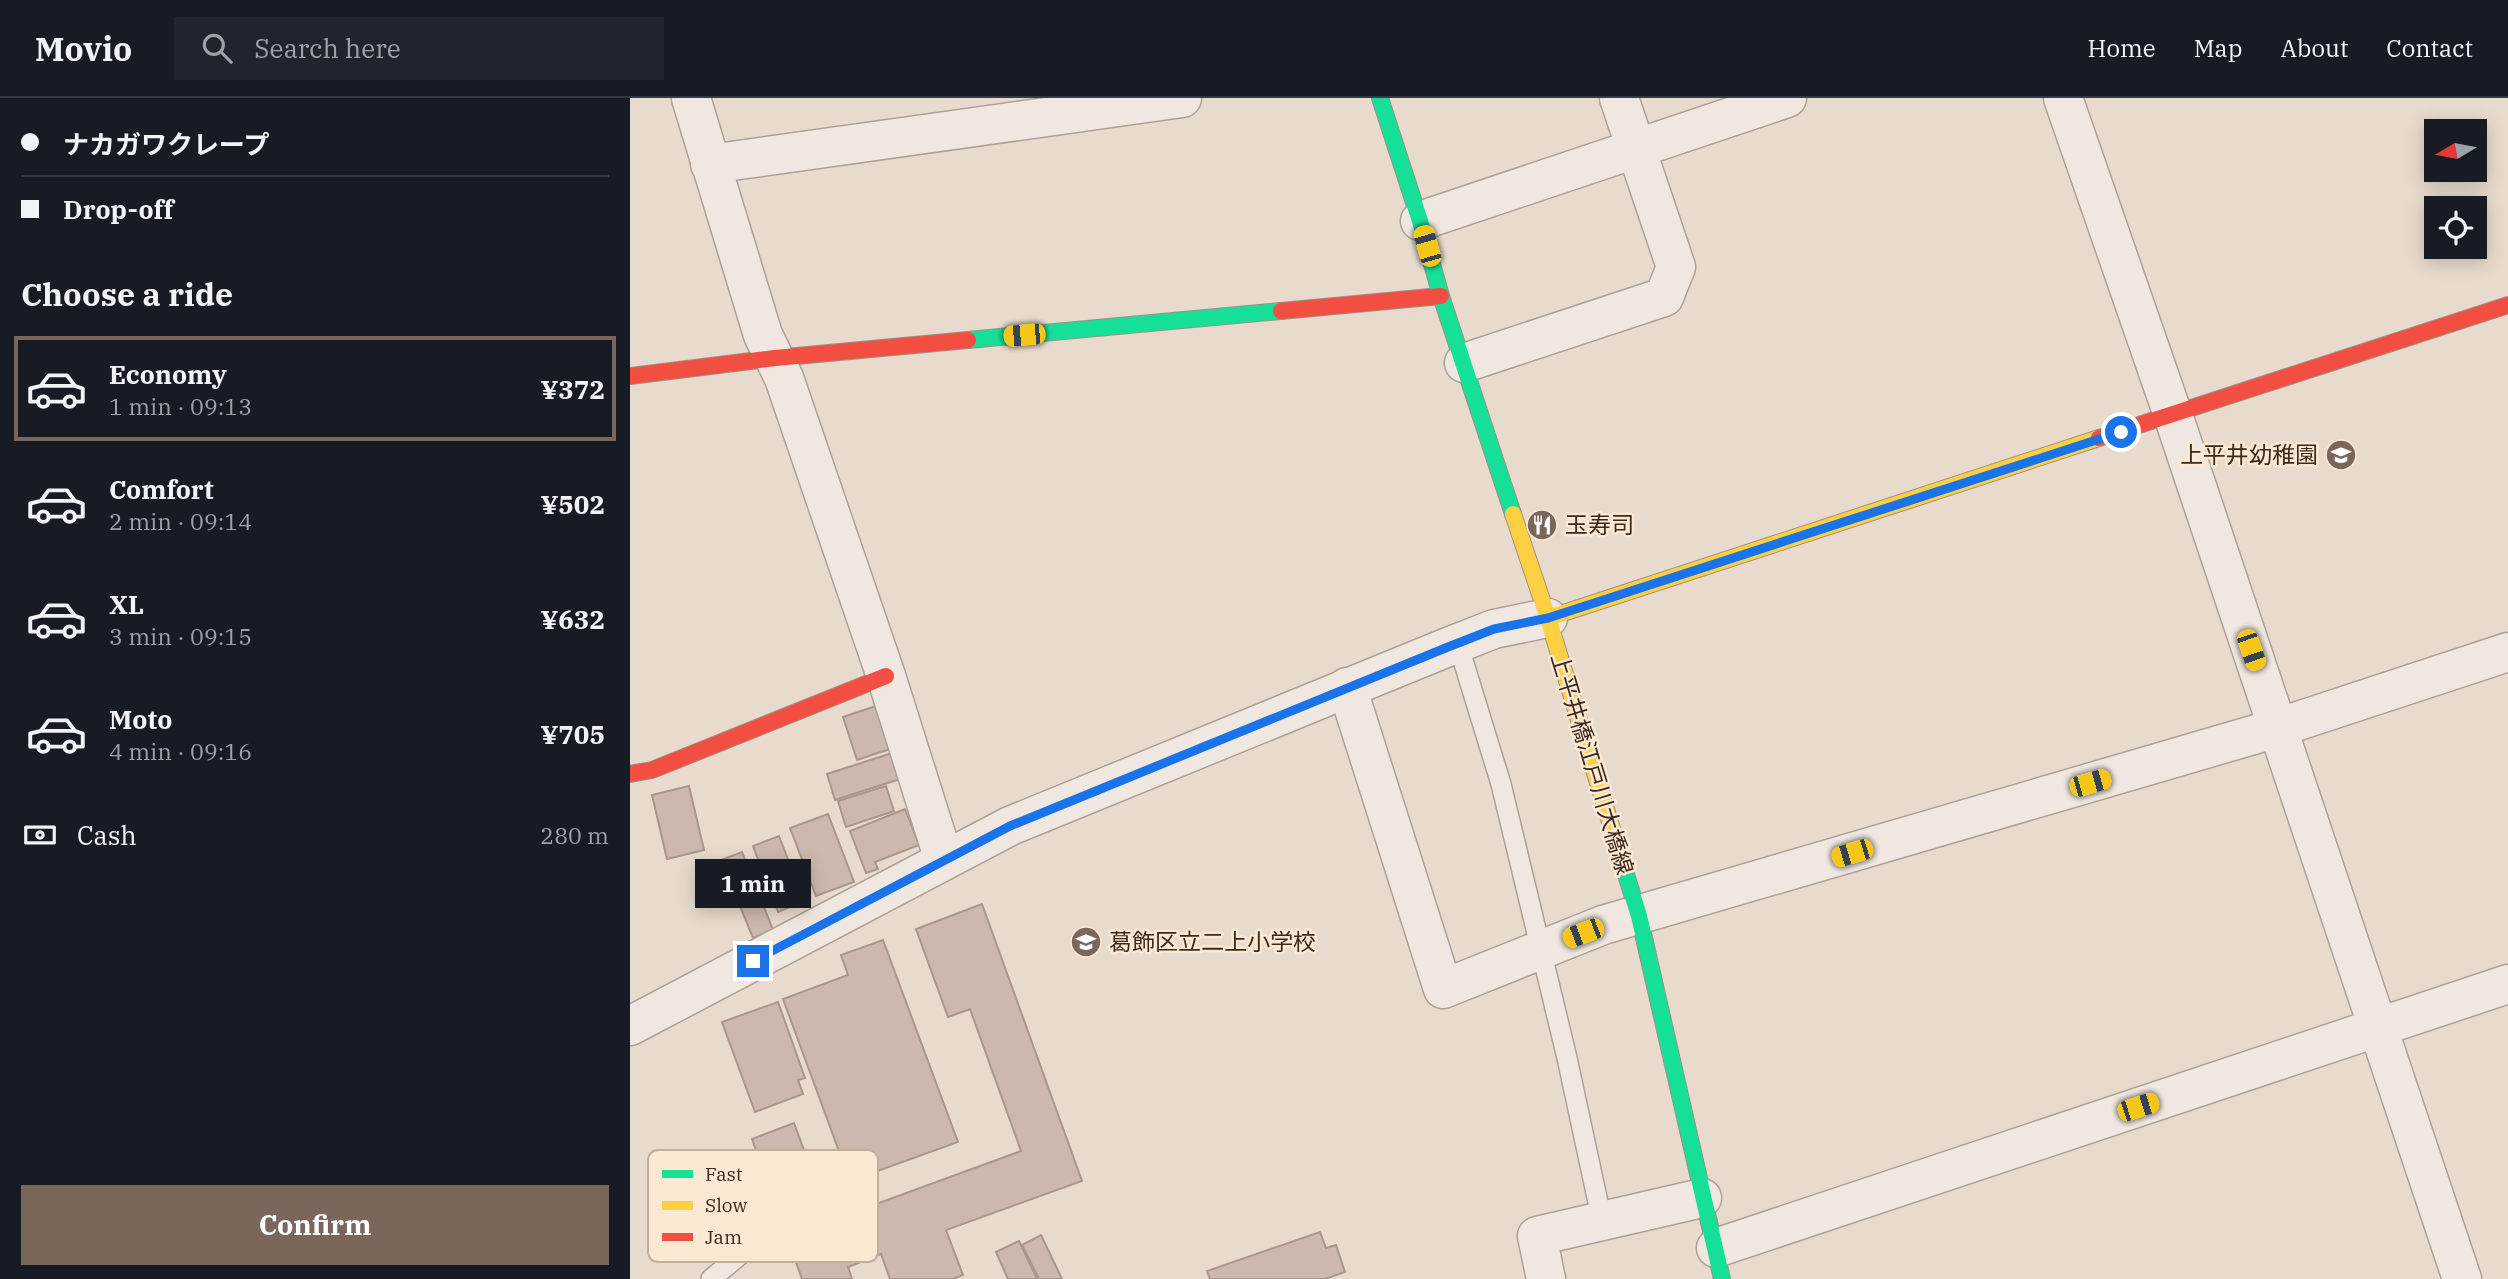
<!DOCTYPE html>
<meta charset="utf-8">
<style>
body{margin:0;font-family:"IBM Plex Serif","Noto Sans JP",serif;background:#20242c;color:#f1f3f6;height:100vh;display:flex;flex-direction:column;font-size:26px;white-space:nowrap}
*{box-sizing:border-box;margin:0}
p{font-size:23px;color:#9ea1a6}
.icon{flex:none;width:38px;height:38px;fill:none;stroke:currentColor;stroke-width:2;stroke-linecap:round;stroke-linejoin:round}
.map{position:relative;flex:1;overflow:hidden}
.panel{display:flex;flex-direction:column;background:#171b24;width:630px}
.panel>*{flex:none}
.banner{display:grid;align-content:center;height:154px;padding:0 21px;background:#171b24}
.needle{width:46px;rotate:260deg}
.fabs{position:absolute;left:1794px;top:21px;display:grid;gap:14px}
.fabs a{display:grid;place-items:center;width:63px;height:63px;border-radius:0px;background:#171b24;box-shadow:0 4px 18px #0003;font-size:35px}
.end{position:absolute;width:32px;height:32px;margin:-16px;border:9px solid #1a73e8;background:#fff;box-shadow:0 0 0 4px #fff}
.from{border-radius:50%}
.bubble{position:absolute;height:49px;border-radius:0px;background:#171b24;box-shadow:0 4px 18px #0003;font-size:23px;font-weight:800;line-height:49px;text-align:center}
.car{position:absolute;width:21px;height:42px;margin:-21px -10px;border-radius:9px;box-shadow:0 0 5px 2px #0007;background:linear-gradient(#f5c518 24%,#345 0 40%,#f5c518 0 76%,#345 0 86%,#f5c518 0)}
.banner b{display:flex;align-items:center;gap:24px;height:66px;font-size:26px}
.banner b+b{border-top:2px solid #363941}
.banner i{width:18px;height:18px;background:#f1f3f6}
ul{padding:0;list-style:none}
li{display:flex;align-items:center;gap:21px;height:105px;margin:0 14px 10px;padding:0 7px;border:4px solid transparent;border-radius:0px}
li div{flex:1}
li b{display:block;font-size:26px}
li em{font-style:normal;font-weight:800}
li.on{border-color:#7a665b}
li>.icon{width:63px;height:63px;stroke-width:1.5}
h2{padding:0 21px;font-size:32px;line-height:84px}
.pay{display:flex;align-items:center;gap:18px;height:77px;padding:0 21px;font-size:26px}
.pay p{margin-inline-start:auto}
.cta{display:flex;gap:14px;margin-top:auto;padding:14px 21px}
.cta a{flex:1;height:80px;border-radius:0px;background:#7a665b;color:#fff;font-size:28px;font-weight:800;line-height:80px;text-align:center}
header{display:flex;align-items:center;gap:42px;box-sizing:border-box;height:98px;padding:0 35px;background:#171b24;border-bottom:2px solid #363941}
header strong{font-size:33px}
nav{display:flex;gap:38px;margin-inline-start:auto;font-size:24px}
.search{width:490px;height:63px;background:#20242c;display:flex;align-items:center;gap:18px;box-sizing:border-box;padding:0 24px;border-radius:0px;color:#9ea1a6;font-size:26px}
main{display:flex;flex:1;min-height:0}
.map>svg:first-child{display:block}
.building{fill:#ccb8ae;stroke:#a9968c;stroke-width:2}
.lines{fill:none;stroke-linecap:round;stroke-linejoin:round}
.lane-casing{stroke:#ada197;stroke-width:22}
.street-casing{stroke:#ada197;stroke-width:41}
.fast-casing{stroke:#9d9086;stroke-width:18}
.slow-casing{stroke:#9d9086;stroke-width:18}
.jam-casing{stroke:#9d9086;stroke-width:18}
.lane{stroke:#f0e8e0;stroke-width:19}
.street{stroke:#f0e8e0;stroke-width:38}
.fast{stroke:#16e098;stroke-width:16}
.slow{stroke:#ffcf43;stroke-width:16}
.jam{stroke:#f24e42;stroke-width:16}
.route{stroke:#1a73e8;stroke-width:9}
.labels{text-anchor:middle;stroke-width:5;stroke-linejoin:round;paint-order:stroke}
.poi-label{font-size:23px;fill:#3e271d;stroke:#fae8d3;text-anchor:start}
.street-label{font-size:23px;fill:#3e271d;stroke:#fae8d3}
.key{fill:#fae8d3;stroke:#c2ae9c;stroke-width:2}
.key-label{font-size:19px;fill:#3e271d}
</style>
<header>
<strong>Movio</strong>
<div class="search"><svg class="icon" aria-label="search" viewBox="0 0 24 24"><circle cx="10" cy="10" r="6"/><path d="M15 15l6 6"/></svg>Search here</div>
<nav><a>Home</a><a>Map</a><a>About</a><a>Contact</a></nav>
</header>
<main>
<section class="panel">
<div class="banner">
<b><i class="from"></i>ナカガワクレープ</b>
<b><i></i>Drop-off</b>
</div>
<h2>Choose a ride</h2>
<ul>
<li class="on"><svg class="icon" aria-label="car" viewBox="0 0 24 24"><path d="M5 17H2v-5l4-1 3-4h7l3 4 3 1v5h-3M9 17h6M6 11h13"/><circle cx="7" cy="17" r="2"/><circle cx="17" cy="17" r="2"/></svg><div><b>Economy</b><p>1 min · 09:13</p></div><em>¥372</em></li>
<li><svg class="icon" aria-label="car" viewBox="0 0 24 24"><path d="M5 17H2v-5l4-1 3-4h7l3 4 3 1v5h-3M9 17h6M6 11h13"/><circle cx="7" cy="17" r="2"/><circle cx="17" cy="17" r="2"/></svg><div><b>Comfort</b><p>2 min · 09:14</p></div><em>¥502</em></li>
<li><svg class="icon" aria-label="car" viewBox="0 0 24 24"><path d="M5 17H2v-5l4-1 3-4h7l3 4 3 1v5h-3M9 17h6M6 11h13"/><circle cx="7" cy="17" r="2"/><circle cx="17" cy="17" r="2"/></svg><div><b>XL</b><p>3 min · 09:15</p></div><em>¥632</em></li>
<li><svg class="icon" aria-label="car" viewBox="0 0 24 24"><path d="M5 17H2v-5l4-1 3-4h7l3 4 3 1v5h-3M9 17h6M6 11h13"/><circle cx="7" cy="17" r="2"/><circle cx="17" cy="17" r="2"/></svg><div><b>Moto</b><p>4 min · 09:16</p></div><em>¥705</em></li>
</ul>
<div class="pay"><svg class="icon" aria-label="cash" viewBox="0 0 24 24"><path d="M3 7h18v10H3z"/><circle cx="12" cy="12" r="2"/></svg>Cash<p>280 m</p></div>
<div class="cta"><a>Confirm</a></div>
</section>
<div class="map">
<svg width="1878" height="1181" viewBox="0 0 1878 1181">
<rect width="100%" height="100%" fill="#e8dbcd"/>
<g class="building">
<polygon points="246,608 260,651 227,662 213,619"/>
<polygon points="262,655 270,681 205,702 197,676"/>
<polygon points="59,688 74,752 37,761 22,697"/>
<polygon points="256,688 264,713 216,729 208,703"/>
<polygon points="275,711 289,747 245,764 248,771 236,775 220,733"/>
<polygon points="198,716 224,784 186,798 160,730"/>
<polygon points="149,738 174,803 148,814 123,748"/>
<polygon points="112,754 143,832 123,840 91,762"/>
<polygon points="352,806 452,1083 316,1132 333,1177 323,1181 260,1181 251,1156 218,1169 222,1181 172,1181 122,1041 164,1025 212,1156 247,1143 235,1110 391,1053 340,911 318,919 286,831"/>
<polygon points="253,842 328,1044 220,1083 153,901 218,877 211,857"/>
<polygon points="148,904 175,980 168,982 173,996 125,1014 92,924"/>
<polygon points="690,1134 696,1150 706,1147 715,1174 695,1181 580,1181 577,1173"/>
<polygon points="411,1137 432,1181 409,1181 392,1147"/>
<polygon points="389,1143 407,1181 378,1181 366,1154"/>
</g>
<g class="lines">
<g class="lane-casing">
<g id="lane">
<polyline points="828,546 871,686 937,960 972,1123"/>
<polyline points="81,1181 123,1146"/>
</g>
</g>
<g class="street-casing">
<g id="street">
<polyline points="61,0 133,237 154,280 256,578 314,762"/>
<polyline points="1433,0 1543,317 1832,1181"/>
<polyline points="80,66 552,0"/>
<polyline points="790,123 1157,0"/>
<polyline points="834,265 1034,199 1046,169 989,0"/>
<polyline points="717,589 813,891 973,827 1647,630 1878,554"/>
<polyline points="0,928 380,728 818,549 864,531 918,520"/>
<polyline points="1086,1150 1878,886"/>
<polyline points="916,1181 907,1138 1072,1100"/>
</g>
</g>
<g class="fast-casing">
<g id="fast">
<polyline points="750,0 790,123 811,198 883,416"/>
<polyline points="338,242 651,213"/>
<polyline points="993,767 1009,818 1092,1181"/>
</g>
</g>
<g class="slow-casing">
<g id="slow">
<polyline points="883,416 918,520 993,767"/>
<polyline points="918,520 1469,340"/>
</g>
</g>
<g class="jam-casing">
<g id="jam">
<polyline points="651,213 811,198"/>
<polyline points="0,278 145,260 338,242"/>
<polyline points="1469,340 1878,207"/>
<polyline points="0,676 22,672 256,578"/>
</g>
</g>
<use href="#lane" class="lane"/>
<use href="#street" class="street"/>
<use href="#fast" class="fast"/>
<use href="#slow" class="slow"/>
<use href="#jam" class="jam"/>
</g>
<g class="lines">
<polyline class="route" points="123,863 380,728 818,549 864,531 918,520 1491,334"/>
</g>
<defs>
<g id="school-disc" transform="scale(1.575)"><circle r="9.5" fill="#7a665b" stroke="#fae8d3"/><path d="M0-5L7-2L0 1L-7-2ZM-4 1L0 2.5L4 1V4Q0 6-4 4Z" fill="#fff"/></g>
<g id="restaurant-disc" transform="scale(1.575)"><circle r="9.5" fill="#7a665b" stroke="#fae8d3"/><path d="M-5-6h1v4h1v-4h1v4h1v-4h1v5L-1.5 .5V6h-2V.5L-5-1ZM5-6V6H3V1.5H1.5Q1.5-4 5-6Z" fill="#fff"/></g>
</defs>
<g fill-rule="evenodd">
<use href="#school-disc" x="1711" y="357"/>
<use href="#restaurant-disc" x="912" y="427"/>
<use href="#school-disc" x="456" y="844"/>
</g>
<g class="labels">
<g class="poi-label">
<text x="1688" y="365" text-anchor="end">上平井幼稚園</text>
<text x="935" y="435">玉寿司</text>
<text x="479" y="852">葛飾区立二上小学校</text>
</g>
<g class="street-label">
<text transform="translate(962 666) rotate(73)" y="8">上平井橋江戸川大橋線</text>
</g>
</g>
<rect x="18" y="1052" width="230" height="112" rx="10" class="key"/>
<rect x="32" y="1072" width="31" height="8" fill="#16e098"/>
<rect x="32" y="1103" width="31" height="9" fill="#ffcf43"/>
<rect x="32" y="1135" width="31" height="8" fill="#f24e42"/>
<g class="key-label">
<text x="75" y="1083">Fast</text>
<text x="75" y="1114">Slow</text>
<text x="75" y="1146">Jam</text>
</g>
</svg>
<div class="fabs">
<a><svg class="needle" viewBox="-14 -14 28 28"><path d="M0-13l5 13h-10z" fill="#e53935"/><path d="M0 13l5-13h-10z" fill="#9ea1a6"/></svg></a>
<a><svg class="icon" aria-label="locate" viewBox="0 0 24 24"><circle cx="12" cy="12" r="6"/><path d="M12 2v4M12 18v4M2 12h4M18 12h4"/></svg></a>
</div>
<i class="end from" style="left:1491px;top:334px"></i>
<i class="end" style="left:123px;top:863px"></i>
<div class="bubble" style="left:65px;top:761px;width:116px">1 min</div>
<i class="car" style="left:797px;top:148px;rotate:344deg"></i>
<i class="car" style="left:394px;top:237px;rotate:265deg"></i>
<i class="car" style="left:1621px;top:552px;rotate:161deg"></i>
<i class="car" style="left:1460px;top:685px;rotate:74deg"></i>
<i class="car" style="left:1222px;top:755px;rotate:253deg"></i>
<i class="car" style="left:953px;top:835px;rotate:249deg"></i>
<i class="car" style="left:1508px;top:1009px;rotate:72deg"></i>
</div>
</main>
